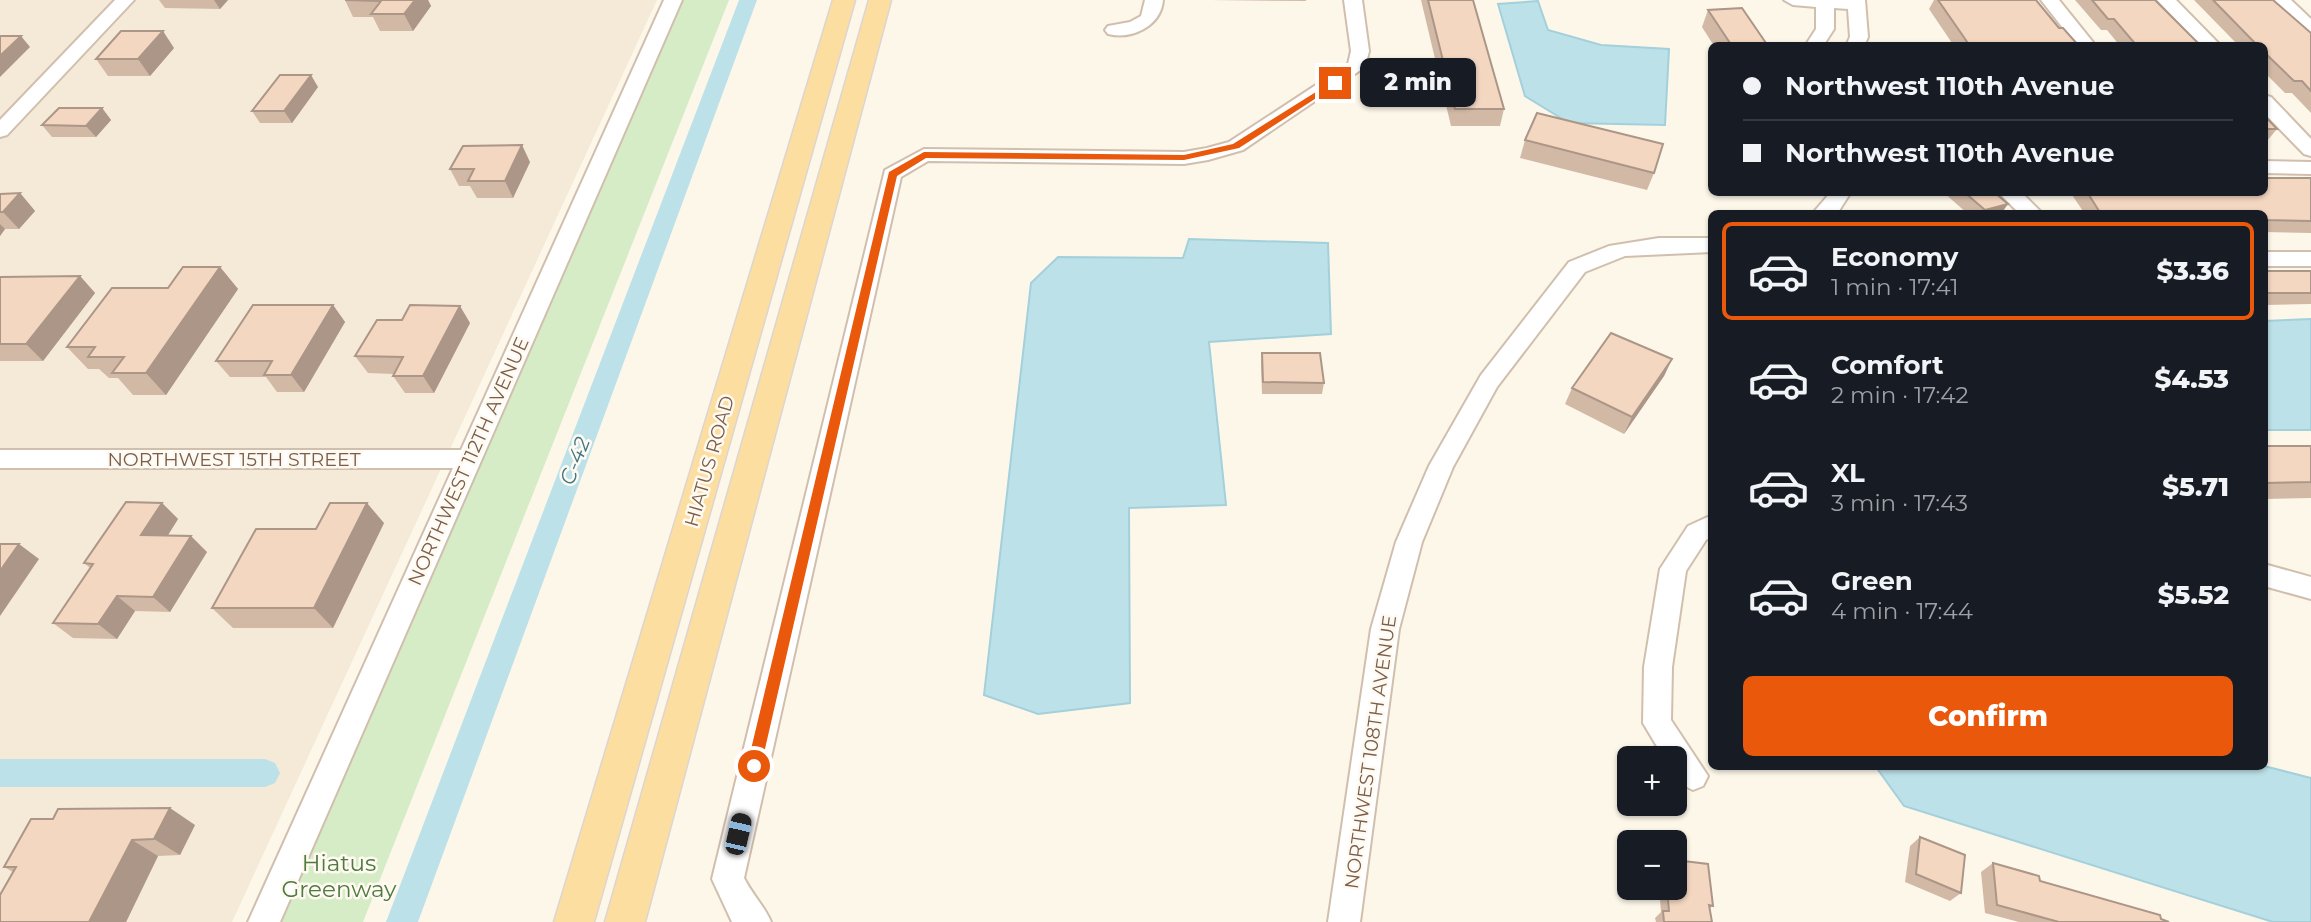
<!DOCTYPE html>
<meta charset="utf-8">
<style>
body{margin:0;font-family:Montserrat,sans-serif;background:#20242c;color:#f1f3f6;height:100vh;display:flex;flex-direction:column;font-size:26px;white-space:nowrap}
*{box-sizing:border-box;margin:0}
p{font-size:23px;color:#9ea1a6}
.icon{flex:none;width:38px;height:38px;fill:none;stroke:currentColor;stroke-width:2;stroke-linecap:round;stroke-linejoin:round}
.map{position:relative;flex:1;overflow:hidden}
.panel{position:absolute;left:1708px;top:210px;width:560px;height:560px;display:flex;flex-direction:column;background:#171b24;border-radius:10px;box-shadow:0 2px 5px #0004}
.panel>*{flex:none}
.top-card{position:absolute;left:1708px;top:42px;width:560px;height:154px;border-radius:10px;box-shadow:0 2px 5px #0004;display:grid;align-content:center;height:154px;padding:0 35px;background:#171b24}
.buttons{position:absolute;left:1617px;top:746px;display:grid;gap:14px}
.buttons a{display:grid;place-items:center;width:70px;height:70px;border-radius:10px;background:#171b24;box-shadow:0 2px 5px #0004;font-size:35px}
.end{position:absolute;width:32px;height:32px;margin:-16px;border:9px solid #ea580c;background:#fff;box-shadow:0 0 0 4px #fff}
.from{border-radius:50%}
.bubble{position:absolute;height:49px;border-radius:10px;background:#171b24;box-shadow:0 2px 5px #0004;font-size:23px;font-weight:800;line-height:49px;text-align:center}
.car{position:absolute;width:21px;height:42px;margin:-21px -10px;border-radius:9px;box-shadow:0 0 5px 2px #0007;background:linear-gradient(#222 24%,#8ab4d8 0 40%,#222 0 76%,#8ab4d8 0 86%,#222 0)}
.top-card b{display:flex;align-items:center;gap:24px;height:66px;font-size:26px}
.top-card b+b{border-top:2px solid #363941}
.top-card i{width:18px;height:18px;background:#f1f3f6}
ul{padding:12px 0 0;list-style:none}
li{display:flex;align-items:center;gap:21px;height:98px;margin:0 14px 10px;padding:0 21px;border:4px solid transparent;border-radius:10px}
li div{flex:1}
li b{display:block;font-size:26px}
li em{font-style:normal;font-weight:800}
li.active{border-color:#ea580c}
li>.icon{width:63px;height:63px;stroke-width:1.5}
.primary-button{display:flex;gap:14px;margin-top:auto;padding:14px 35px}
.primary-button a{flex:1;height:80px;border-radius:10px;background:#ea580c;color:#fff;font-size:28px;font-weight:800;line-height:80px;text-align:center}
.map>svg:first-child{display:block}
.residential{fill:#f5e9d8}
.green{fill:#d5ecc7}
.water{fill:#bde1e9;stroke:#a3d0db;stroke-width:2}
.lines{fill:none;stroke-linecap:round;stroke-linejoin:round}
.canal{fill:#bde1e9;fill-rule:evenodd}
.minor-casing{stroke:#d1bfae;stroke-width:4}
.major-casing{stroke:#dcd5d0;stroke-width:3}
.minor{fill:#fff;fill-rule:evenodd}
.major{fill:#fddea1;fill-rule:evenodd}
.wall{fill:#d2b9a6}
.shaded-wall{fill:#ab9687}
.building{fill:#f4d7c1;stroke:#ab9687;stroke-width:2}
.route{fill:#ea580c}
.labels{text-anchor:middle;stroke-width:5;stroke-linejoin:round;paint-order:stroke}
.street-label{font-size:19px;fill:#7a5e4b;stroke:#fffaf1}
.water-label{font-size:21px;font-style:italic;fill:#417887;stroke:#fffaf1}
.near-park-label{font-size:23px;fill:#4f7a40;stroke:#fffaf1}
</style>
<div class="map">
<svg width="2311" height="922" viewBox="0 0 2311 922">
<rect width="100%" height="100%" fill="#fdf7ea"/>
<polygon class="residential" points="0,0 657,0 232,922 0,922"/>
<polygon class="green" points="680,0 729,0 363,922 275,922"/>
<g class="water">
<polygon points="1538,1 1548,30 1601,45 1669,49 1665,125 1569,123 1525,96 1498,4"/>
<polygon points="1189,239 1328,243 1331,334 1209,342 1226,505 1129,508 1130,703 1038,714 984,695 1031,283 1058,257 1183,258"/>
<polygon points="2311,319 2311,430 2265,430 2265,321"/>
<polygon points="2264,766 2311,778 2311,922 2273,922 1904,806 1876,767"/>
</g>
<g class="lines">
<g class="canal">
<polygon points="739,0 757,0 418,922 386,922"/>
<polygon points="0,759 265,759 275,763 280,773 275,783 265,787 0,787"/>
</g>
<g class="minor-casing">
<g id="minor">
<polygon points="115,0 134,0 7,135 0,137 0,120"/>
<polygon points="664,0 682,0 280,922 248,922 453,468 0,468 0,450 461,450"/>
<path d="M1145,0H1163C1161,26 1132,40 1108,34L1105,30L1108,26L1130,22L1141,16Z"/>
<path d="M1344,0H1362L1369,51L1365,67L1243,150L1208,160L1184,164L928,161L901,177L744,878C752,894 765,907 771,922H732L712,879L885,170L924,149L1184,152L1207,148L1229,142L1348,64L1351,51Z"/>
<polygon points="1784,0 1865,0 1868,37 1864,46 1846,46 1850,37 1848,9 1834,8 1834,29 1823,46 1805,46 1816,29 1816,7 1793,5"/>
<polygon points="2041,0 2059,0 2096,46 2077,46"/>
<polygon points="2157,0 2176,0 2221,46 2201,46"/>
<polygon points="2272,0 2291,0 2311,19 2311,34 2305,33"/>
<polygon points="2264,95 2271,97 2311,139 2311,156 2304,154 2264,113"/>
<polygon points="2264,161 2311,162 2311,174 2264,173"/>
<polygon points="1831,192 1851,192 1837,214 1812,214"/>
<polygon points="1998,192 2021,192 2043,214 2020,214"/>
<polygon points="1659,238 1712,238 1712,252 1625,256 1585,272 1497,387 1453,467 1422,542 1399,629 1360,922 1328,922 1371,629 1396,542 1429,466 1481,375 1569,262 1609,246"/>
<rect x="2264" y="252" width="47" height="14"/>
<path d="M1712,515V537L1706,540L1686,571L1672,667L1671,720L1708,776L1703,786L1693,790C1677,783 1675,774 1675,758H1664L1643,723L1644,667L1660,569L1688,526Z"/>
<polygon points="2264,564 2311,577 2311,599 2264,586"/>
</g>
</g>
<g class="major-casing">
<g id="major">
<polygon points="833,0 855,0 594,922 554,922"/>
<polygon points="869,0 891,0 645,922 605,922"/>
</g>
</g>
<use href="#minor" class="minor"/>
<use href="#major" class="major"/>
</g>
<g class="wall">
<polygon points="159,0 228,0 220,9 165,8"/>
<polygon points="345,0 428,0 431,6 413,31 380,31 373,17 353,17"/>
<polygon points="1209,0 1306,0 1306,1"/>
<polygon points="1421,0 1473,0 1504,109 1500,126 1451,126"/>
<polygon points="1934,0 2036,0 2059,28 2079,46 1954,46 1929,9"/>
<polygon points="2075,0 2155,0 2201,46 2120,46 2107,30 2101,30"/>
<polygon points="2194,0 2273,0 2311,33 2311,113 2292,93 2285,93 2264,72 2264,46 2239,46"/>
<polygon points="1708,10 1768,46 1714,46 1702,27"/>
<polygon points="174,48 150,76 108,76 96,59"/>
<polygon points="318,87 292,123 260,123 252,111"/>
<polygon points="102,108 111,120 96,137 52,137 42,125"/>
<polygon points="2264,115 2277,129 2267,141 2264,141"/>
<polygon points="1525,140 1654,173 1647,190 1520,158"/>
<polygon points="530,162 513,198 477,198 470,186 459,186 450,169"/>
<polygon points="2311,178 2311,233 2264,232 2264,214 2085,214 2072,195 2066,194 2066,192 2264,192"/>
<polygon points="1943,192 1994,192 2001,214 1968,214"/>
<polygon points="20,193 35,211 19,229 5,229 0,236 0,194"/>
<polygon points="220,267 238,289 166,395 133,395 118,378 109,378 99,369 88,369 67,347 168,288"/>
<polygon points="2264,271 2311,271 2311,304 2264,305"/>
<polygon points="80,276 95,293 43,361 0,361 0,277"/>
<polygon points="333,305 345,322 304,392 277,392 266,377 230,377 216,361"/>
<polygon points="470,323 434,393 405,393 393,376 394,374 368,373 355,356"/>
<polygon points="1262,353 1324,383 1322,394 1262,394 1261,364"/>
<polygon points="1672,359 1664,376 1624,434 1565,404 1572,388"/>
<polygon points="2264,446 2311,446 2311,498 2264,499"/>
<polygon points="162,503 178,519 168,535 207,552 170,612 135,611 117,639 73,638 53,623 90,568 84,563"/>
<polygon points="384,523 333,628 233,628 212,608 316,529"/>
<polygon points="195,825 180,855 158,856 126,922 0,922 13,872 4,867"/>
<polygon points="1920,837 1961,893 1950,901 1905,882 1910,846"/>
<polygon points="1993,863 2040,881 2169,922 2019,922 1985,913 1981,872"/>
<polygon points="1659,887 1675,887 1713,906 1710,908 1712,922 1656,922 1655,918 1661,912"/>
</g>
<g class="shaded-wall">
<polygon points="214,0 228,0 220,9"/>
<polygon points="415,0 428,0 431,6 413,31 404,14"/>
<polygon points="163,31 174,48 150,76 138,59"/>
<polygon points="21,36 30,47 0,77 0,56"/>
<polygon points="311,75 318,87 292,123 284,111"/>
<polygon points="102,108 111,120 96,137 86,126"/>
<polygon points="522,145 530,162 513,198 505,181"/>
<polygon points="20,193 35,211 19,229 3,212"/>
<polygon points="2008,204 2001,214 1983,214 1985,210"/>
<polygon points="0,224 5,229 0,236"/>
<polygon points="220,267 238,289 166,395 146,373"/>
<polygon points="80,276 95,293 43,361 26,344"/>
<polygon points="333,305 345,322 304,392 291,375"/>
<polygon points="460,306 470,323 434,393 423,376"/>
<polygon points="1672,359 1664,376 1624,434 1632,417"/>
<polygon points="162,503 178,519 158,551 141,535"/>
<polygon points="367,503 384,523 333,628 314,608"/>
<polygon points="191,536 207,552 170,612 153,597"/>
<polygon points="19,544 39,559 0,616 0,571"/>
<polygon points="117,596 135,611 117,639 98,624"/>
<polygon points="170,808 195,825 180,855 154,839"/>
<polygon points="132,840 158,856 126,922 89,922"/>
</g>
<g class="building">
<polygon points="345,0 415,0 404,14 371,14 381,1"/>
<polygon points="1428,0 1473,0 1504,109 1455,109"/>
<polygon points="1938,0 2036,0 2059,28 2063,28 2079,46 1970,46"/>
<polygon points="2092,0 2155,0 2201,46 2137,46 2114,19 2108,19"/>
<polygon points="2213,0 2273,0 2311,33 2311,91 2302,81 2294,81 2264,52 2264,46 2258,46"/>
<polygon points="1742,8 1768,46 1732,46 1708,10"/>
<polygon points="121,31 163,31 138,59 96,59"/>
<polygon points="0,36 21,36 0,56"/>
<polygon points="280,75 311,75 284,111 252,111"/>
<polygon points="59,108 102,108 86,126 42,125"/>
<polygon points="1537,113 1663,144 1654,173 1525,140"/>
<polygon points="2264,115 2277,129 2264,129"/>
<polygon points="522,145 505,181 468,181 474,169 450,169 463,146"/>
<polygon points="2264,178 2311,178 2311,221 2264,220 2264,214 2101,214 2087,192 2264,192"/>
<polygon points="1964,192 1994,192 2008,204 1985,210"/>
<polygon points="20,193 3,212 0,212 0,194"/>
<polygon points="183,267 220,267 146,373 112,373 124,357 88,357 95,347 67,347 112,288 168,288"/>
<rect x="2264" y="271" width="47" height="22"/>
<polygon points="80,276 26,344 0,344 0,277"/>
<polygon points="253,305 333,305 291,375 264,375 272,361 216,361"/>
<polygon points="410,305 460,306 423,376 393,376 403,357 355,356 377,320 402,320"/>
<polygon points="1611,333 1672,359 1632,417 1572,388"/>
<polygon points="1262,353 1320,353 1324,383 1263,382"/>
<polygon points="2264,446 2311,446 2311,482 2264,483"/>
<polygon points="126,502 162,503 141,535 191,536 153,597 117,596 98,624 53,623 93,564 84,563"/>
<polygon points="330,503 367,503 314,608 212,608 256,529 316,529"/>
<polygon points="0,544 19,544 0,571"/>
<polygon points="170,808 154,839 132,840 89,922 0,922 0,895 16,867 4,867 31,819 53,819 58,809"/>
<polygon points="1920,837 1965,855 1961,893 1916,874"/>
<polygon points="1675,860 1708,864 1713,906 1709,905 1712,922 1664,922 1663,911 1669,911 1667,887 1675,887"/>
<polygon points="1993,863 2039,876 2040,881 2160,915 2161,919 2169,922 2059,922 1997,905"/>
</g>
<polygon class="route" points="1335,80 1338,84 1239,148 1184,160 926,158 897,176 761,766 754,772 749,770 747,766 889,172 924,152 1184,155 1233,144"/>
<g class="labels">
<g class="street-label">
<text x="234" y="466">NORTHWEST 15TH STREET</text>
<text transform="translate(468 461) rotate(-66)" y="7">NORTHWEST 112TH AVENUE</text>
<text transform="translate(709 461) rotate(-74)" y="7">HIATUS ROAD</text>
<text transform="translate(1370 752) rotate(-82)" y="7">NORTHWEST 108TH AVENUE</text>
</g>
<g class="water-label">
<text transform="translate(575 461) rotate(-69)" y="7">C-42</text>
</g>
<g class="near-park-label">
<text x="339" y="871">Hiatus<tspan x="339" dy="26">Greenway</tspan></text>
</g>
</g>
</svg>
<div class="buttons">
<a>+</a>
<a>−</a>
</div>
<i class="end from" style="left:754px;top:766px"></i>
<i class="end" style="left:1335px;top:83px"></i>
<div class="bubble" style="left:1360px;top:58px;width:116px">2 min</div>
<i class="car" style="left:738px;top:834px;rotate:13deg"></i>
<div class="top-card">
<b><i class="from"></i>Northwest 110th Avenue</b>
<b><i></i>Northwest 110th Avenue</b>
</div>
<section class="panel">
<ul>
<li class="active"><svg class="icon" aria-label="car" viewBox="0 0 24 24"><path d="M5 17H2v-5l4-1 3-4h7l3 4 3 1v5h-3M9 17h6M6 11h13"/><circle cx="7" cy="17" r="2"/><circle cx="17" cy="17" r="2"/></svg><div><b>Economy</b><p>1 min · 17:41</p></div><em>$3.36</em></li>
<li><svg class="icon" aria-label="car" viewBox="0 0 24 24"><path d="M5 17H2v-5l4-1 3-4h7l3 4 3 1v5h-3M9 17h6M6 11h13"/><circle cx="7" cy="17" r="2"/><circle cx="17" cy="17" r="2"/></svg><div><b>Comfort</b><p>2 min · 17:42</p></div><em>$4.53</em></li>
<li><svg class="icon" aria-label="car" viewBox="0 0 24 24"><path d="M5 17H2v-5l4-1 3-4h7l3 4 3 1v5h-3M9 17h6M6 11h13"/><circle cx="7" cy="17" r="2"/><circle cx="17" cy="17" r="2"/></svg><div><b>XL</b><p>3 min · 17:43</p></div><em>$5.71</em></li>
<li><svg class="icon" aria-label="car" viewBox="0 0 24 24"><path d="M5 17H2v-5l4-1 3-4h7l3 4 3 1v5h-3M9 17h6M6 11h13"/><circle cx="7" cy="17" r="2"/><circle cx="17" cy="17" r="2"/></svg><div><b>Green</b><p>4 min · 17:44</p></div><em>$5.52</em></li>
</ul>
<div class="primary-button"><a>Confirm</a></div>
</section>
</div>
